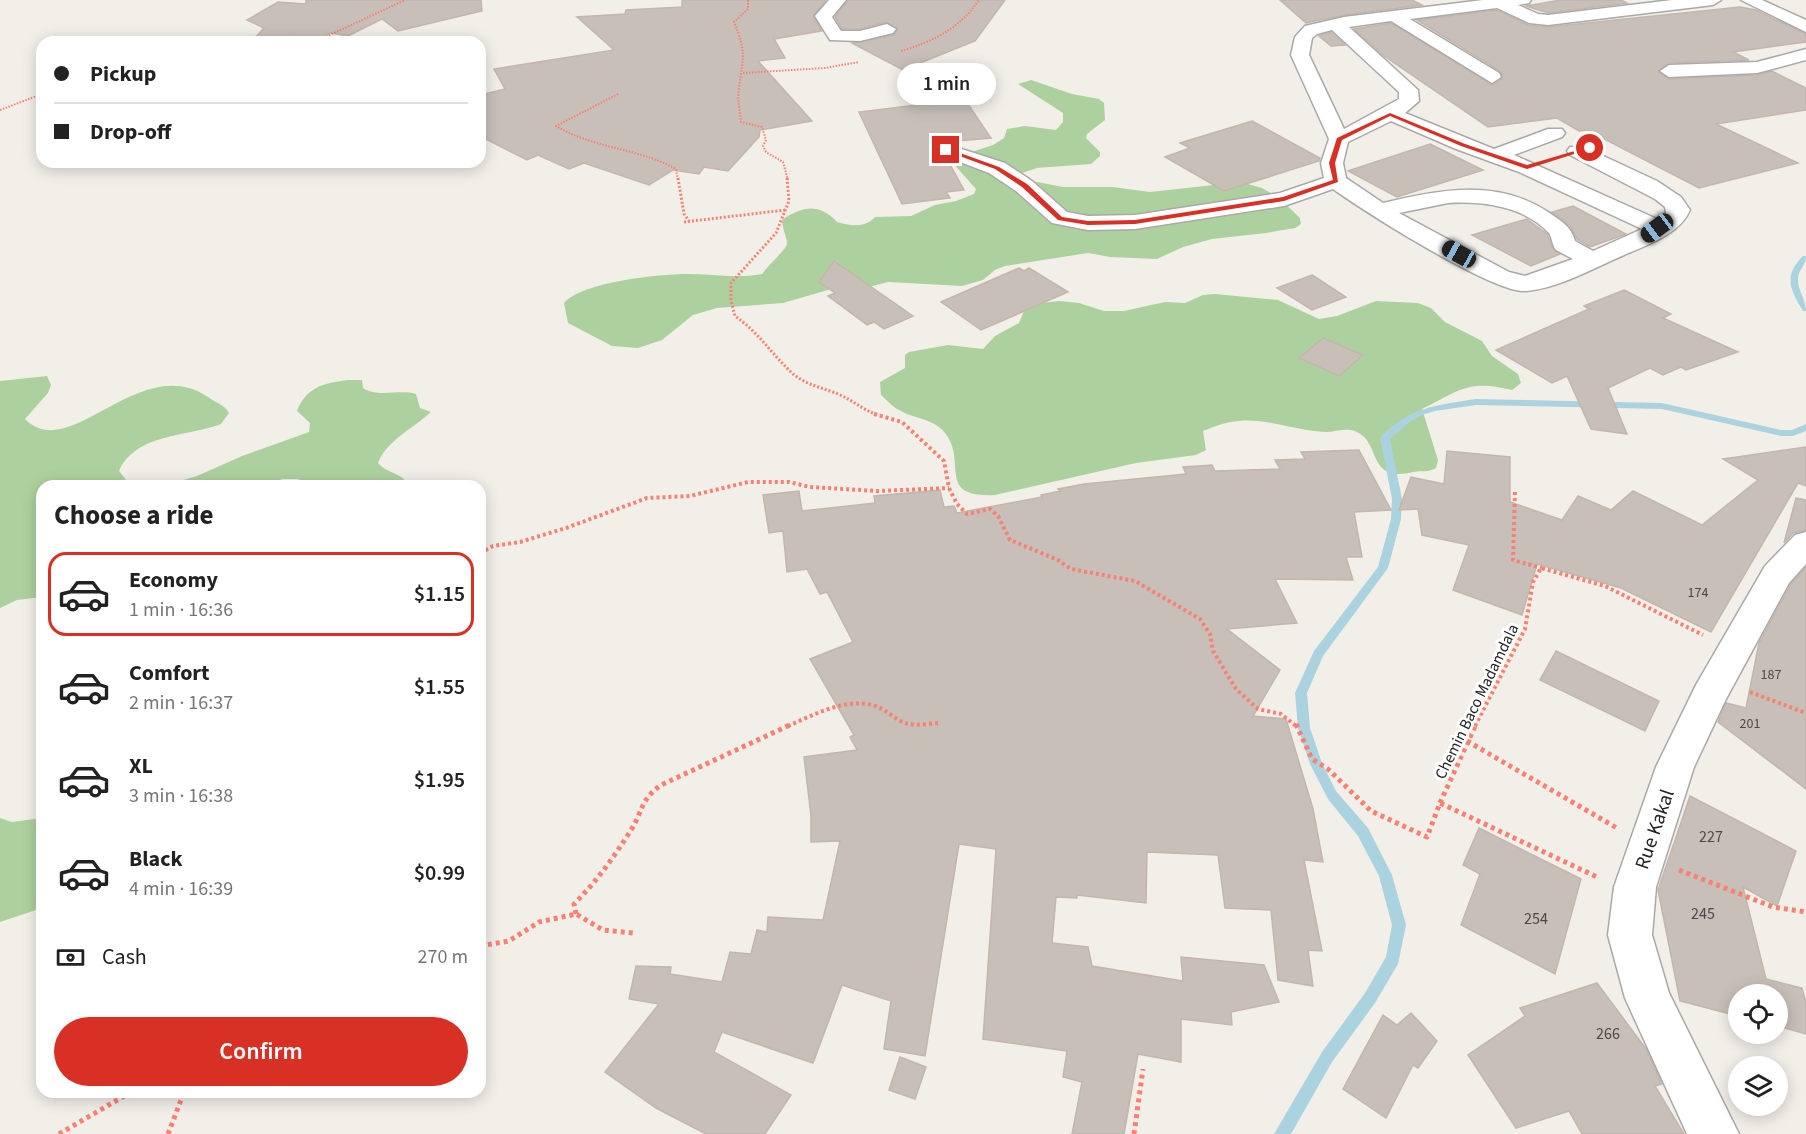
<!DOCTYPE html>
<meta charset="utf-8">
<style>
body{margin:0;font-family:"Source Sans 3",sans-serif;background:#f2f2f2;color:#222;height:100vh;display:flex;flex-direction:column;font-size:22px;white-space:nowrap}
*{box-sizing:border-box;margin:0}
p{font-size:20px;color:#767676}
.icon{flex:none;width:33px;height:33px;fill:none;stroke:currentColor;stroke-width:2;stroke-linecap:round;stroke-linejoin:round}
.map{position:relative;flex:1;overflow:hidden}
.sheet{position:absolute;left:36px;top:480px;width:450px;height:618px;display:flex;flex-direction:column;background:#fff;border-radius:18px;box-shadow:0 3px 15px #0003}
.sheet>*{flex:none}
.guide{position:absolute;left:36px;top:36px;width:450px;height:132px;border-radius:18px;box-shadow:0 3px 15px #0003;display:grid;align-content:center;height:132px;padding:0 18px;background:#fff}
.fabs{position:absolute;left:1728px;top:984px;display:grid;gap:12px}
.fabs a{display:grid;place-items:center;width:60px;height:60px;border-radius:50%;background:#fff;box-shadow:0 3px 15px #0003;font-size:30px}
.end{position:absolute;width:27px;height:27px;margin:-14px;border:8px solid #d93025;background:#fff;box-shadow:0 0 0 3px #fff}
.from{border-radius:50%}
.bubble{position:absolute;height:42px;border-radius:21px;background:#fff;box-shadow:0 3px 15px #0003;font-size:20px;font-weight:600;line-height:42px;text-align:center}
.car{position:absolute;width:18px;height:36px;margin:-18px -9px;border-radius:8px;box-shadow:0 0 4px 2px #0007;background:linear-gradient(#222 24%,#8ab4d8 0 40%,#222 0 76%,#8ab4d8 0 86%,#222 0)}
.guide b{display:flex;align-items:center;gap:21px;height:57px;font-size:22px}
.guide b+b{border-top:2px solid #e0e0e0}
.guide i{width:15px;height:15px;background:#222}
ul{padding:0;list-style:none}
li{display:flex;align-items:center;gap:18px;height:84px;margin:0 12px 9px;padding:0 6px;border:3px solid transparent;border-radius:18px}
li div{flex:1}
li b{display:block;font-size:22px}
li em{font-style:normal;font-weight:600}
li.selected{border-color:#d93025}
li>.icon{width:54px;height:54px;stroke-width:1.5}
h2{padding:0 18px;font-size:27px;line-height:72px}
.pay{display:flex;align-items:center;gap:15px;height:66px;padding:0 18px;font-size:22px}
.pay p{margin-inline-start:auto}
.action{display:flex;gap:12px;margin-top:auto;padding:12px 18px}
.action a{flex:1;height:69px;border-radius:36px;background:#d93025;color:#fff;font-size:24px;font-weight:600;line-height:69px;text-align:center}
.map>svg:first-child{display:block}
.forest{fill:#add19e}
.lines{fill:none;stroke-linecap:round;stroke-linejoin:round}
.stream{fill:#aad3df;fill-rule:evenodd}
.building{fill:#c7bfb8;stroke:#c4b6ab;stroke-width:1.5}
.minor-casing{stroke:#a9a9a9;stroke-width:3}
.path-far3{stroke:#fa8072;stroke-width:2;stroke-dasharray:1.5 1.5;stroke-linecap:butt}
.path-far2{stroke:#fa8072;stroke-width:3;stroke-dasharray:2 2;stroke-linecap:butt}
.path-far1{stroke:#fa8072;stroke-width:4;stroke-dasharray:3 3;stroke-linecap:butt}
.path{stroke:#fa8072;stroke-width:5;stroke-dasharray:4 4;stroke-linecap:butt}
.minor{fill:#fff;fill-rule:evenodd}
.route{fill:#d93025}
.labels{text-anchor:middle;stroke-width:6;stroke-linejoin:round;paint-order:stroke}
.number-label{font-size:14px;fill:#4b4948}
.street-label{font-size:16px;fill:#222;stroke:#fff}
.near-number-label{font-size:16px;fill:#4b4948}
.near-street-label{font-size:20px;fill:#222;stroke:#fff}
</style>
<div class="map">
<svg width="1806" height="1134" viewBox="0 0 1806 1134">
<rect width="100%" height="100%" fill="#f2efe9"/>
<g class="forest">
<path d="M1031,80L1072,94L1099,99L1104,103L1105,120L1087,134L1086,138L1100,152V156L1091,164L1037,168L1022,173V179L1063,187H1113L1150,192L1241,182L1262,188L1278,197L1300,218L1301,224L1295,228L1266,233L1212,239L1183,247L1157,259L1110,257L1088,253L1005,266L995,270L983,280L962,286L888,282L865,288L828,290L783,303L717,308L693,315L662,340L638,348L612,346L568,323L564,303C582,282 659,274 688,274C713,274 736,279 762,274C766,268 787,248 787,244C787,237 782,228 782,220C803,206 819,203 837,222C850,226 866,228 875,217L911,216L935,205L956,201L974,194L976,189L951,161L956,157L993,145L1004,138L1007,129L1025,126L1056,130L1063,122V113L1018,84Z"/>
<path d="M1215,294L1278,300L1319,319L1337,316L1376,301L1418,303L1431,308L1445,322L1482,341L1492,356L1518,374L1521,383L1512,390C1468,379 1460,390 1422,409L1438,460L1436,468C1428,473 1422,470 1414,472C1366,483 1382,444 1357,432C1347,427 1336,432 1326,432C1297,431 1267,418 1239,421C1226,422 1215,426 1203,431L1206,450L1196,455L1136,463L995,495C935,498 968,462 945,433C933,418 914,419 899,410C892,407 887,400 881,395L880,382L905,368V355L909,352L948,345L983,349L995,336L1019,323L1025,309L1041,303L1059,301L1079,303L1104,311H1124L1165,302L1185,303L1203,295Z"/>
<path d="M47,376L51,385L48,393L25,419C70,465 139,351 208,397C216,403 225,405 229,413L221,424C187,437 136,433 119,471L130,485L135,486H42V597L17,600L0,608V381Z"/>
<path d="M348,380H362L363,388C378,398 398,389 416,394L420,408L431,412C414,428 387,440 378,463C387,474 403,472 408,486H312L298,479H283L260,486H163L197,476L242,456L309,432L310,423L297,411C306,387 324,383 348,380Z"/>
<polygon points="0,818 12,822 42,818 42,908 0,922"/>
</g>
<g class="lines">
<g class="stream">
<path d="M1803,256H1806C1806,265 1799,269 1798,278C1797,290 1806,299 1806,311H1803C1790,289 1783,276 1803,256Z"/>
<path d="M1476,399L1662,403L1781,430H1792L1806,424V431L1793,436H1781L1662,409L1476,405L1435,411L1422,415L1411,421L1390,439L1402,499L1401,519L1388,568L1323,656L1307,693L1310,728L1322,763L1336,791L1368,828L1392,875L1406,925L1398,964L1375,1003L1332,1062L1291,1134H1274L1322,1052L1365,993L1386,957L1392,925L1379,876L1358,836L1328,799L1310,764L1298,728L1295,693L1314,651L1378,567L1391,519L1392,499L1380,438C1408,407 1438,405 1476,399Z"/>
</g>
</g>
<g class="building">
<polygon points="306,0 481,0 482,11 398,31 382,19 348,36 331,33 310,41 289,36 269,42 251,42 264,28 247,20 278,2 306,4"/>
<polygon points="682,0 826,0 813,16 822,31 774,39 785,58 758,61 812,121 760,130 759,137 728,171 704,167 699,174 673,170 649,185 584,163 569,169 538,155 527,160 480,136 480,95 505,89 494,69 614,50 577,17 625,14 626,10 682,7"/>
<polygon points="848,0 1005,0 975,41 903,70 852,43 894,35 898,29 886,22 860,29 842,29 835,17"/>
<polygon points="1280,0 1412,0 1422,5 1344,15 1306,23"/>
<polygon points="1561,0 1621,0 1627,3 1548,13 1526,6"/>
<polygon points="1740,7 1756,10 1806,34 1806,42 1733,52 1749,60 1669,63 1658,72 1669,79 1757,75 1772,71 1806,88 1806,110 1716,124 1798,163 1699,188 1587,130 1579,131 1557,118 1488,127 1384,56 1354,29 1391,23 1493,85 1503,78 1500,71 1417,20 1497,10 1528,25 1548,27"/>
<polygon points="1331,32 1345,45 1331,46 1319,36"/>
<polygon points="957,100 961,105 968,104 991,138 945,142 934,149 937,155 947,159 964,190 946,192 950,198 902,204 859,112"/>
<polygon points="1252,121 1320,158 1319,161 1224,191 1165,157 1190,148 1180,143"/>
<polygon points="1430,144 1483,170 1397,197 1348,171"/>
<polygon points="1573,206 1626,234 1590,247 1577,239 1570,226 1552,212"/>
<polygon points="1527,219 1547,234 1553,249 1560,254 1531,266 1472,235"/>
<polygon points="834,261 903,309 913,316 884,329 874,322 867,325 828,296 835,293 819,282"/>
<polygon points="1019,268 1024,271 1029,268 1068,292 981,330 941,302"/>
<polygon points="1312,275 1346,297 1312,310 1277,288"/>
<polygon points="1624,290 1671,314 1663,318 1738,352 1686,370 1681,367 1663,375 1650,368 1608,388 1627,434 1591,429 1567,376 1552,383 1496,350 1589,309 1584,306"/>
<polygon points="1323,338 1363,355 1339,376 1299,358"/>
<polygon points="1806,447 1806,486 1798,483 1711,632 1621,588 1537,564 1522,615 1453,590 1469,545 1422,535 1418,509 1399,510 1411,477 1444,484 1447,451 1510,457 1510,502 1562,520 1578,496 1611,510 1633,491 1702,525 1758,480 1723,459"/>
<polygon points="1359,450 1391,510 1354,512 1362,557 1346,557 1353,580 1275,579 1297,623 1227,629 1280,670 1253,716 1286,719 1313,809 1323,862 1304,860 1322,951 1308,950 1313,986 1278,980 1271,910 1225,908 1218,855 1147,852 1146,903 1077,895 1077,898 1056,897 1052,943 1088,947 1092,966 1183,981 1181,957 1264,965 1279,1002 1231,1012 1232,1025 1181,1019 1181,1062 1138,1054 1124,1134 1072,1134 1082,1082 1063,1077 1067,1051 983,1039 996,849 959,844 925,1056 884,1049 891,1001 842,985 813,1063 722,1032 714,1052 791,1095 765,1134 706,1134 656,1108 605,1072 659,1004 629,999 636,966 671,967 670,974 722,982 730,952 751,954 757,930 767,932 768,917 823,920 840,841 811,842 811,816 804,757 857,750 850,737 854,735 810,659 853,642 827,592 820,594 807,569 787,572 783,531 769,533 763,495 799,491 802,511 875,503 874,496 940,490 944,507 954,506 957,513 1042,497 1041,495 1060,491 1058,489 1084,484 1186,474 1183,467 1212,465 1215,471 1280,469 1275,460 1305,459 1301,452"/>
<polygon points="1796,498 1806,500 1806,530 1793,533 1784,543"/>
<polygon points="1806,567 1806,789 1718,722 1726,703 1746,708 1759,643 1791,584"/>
<polygon points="1556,651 1659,701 1645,731 1540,680"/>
<polygon points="1690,796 1796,851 1777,906 1743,887 1766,979 1802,988 1806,1003 1806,1034 1778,1026 1778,994 1738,994 1738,1016 1680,1001 1658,890"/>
<polygon points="1479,828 1581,879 1555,974 1461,925 1480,874 1463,865"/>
<polygon points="1597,983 1646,1049 1662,1084 1655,1086 1684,1134 1582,1134 1569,1111 1516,1128 1468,1055 1525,1016 1520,1008"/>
<polygon points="1411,1013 1437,1041 1418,1068 1413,1065 1386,1118 1343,1089 1383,1015 1397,1025"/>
<polygon points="900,1057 926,1067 915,1099 889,1090"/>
</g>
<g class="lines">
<g class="minor-casing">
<g id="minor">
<polygon points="829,0 846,0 832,17 841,31 860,31 887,24 896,29 893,33 860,41 830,40 815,16"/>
<path d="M1483,0H1531L1529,3L1518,5L1538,14L1548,15L1672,0H1721L1713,5L1548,25L1529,23L1497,8L1410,19L1499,73L1501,77L1492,83L1391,21L1349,27L1418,90L1419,101L1405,113L1494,149L1548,129H1562L1565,133L1562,137L1514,155L1657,219L1666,213L1665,207L1655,199L1570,155L1567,151L1570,147H1584L1657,181L1681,197L1690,210C1680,234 1647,245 1624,255C1593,268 1560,288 1526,291C1494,294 1364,211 1333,189L1284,206L1135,229L1088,230L1052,223L1016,191L989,173L939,154L936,150L939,146L946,144L1005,163L1032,181L1067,212L1088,216L1135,215L1280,193L1324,178L1321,163L1329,139L1291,55L1295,37L1305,26L1344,17ZM1332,30L1399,92V99L1344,129L1309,55L1312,38L1317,34ZM1391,121L1456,149L1519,172L1642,229L1593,251L1575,241C1571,226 1561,221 1548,212C1496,178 1439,190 1383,203L1346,178L1343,163L1348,142ZM1448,203C1482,201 1524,206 1549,233C1552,237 1552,245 1556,250L1573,259L1525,276L1509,272L1399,213Z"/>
<polygon points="1741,0 1762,0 1806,20 1806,32"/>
<polygon points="1806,49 1806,60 1757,73 1669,77 1660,71 1669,65 1757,62"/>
<polygon points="1806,532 1806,564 1789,583 1726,699 1694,767 1656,887 1652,935 1669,993 1739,1134 1687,1134 1625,998 1608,935 1614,887 1656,767 1696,685 1765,566 1795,535"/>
</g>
</g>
<g class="path-far3">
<path d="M748,0V9L734,22C747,54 743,56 739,88C737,99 740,111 741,122L762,127L766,140L763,146L766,152L783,162L788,180"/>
<path d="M261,42C280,39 301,44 319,40L405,0"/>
<path d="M901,51C934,41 959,29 979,0"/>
<polyline points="743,73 825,68 859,62"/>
<path d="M618,94L556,126C592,148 638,148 676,169L678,180"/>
<polyline points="0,110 42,94"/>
</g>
<g class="path-far2">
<polyline points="678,178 684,214 689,221"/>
<path d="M787,178L789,201L776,233L731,283V301L735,316C758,332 771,353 791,372C805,385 821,387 838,394C853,400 862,410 879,415"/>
<polyline points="684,222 785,210"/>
</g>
<g class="path-far1">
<polyline points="874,414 902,422 944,461 949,488 957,504 967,514 990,509 998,516 1010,540 1058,560 1071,569 1135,581 1200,619 1210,634 1213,651 1236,689 1258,709 1281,714 1296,726"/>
<polyline points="1515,492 1513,560 1542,568"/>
<polyline points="480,553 493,546 520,542 566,528 647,498 690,496 748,482 789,482 810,487 877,491 949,488"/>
<polyline points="1750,692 1806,713"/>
<path d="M788,726C813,715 845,698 872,705C886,708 896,722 909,724C918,726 931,723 941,723"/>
<polyline points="1475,726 1525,629 1533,582 1541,568 1605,586 1703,635"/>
</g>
<g class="path">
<polyline points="1296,724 1312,759 1328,769 1371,811 1427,837 1440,803 1597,877"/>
<polyline points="1467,741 1617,828"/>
<polyline points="1440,803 1476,724"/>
<polyline points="1679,870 1773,907 1806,912"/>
<path d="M576,914L574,904C597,881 614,857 631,830C643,811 640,800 661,785L792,724"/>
<polyline points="480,946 509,941 539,922 576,914 603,930 633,933"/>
<polyline points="59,1134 131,1092"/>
<polyline points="168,1134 184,1092"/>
<polyline points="1134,1134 1143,1069"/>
</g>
<use href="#minor" class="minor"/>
</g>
<polygon class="route" points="1390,113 1465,144 1527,165 1588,147 1593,148 1527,169 1461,146 1390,116 1342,140 1335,163 1338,182 1284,201 1135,224 1088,225 1058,220 1022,187 995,169 943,150 949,149 999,167 1027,184 1062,217 1088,221 1135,220 1283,197 1333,180 1329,163 1337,138"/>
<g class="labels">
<g class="number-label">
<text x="1698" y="597">174</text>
<text x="1771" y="679">187</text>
<text x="1750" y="728">201</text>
</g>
<g class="street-label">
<text transform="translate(1476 701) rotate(-64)" y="6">Chemin Baco Madamdala</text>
</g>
<g class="near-number-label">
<text x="1711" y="842">227</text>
<text x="1703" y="919">245</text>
<text x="1536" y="924">254</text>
<text x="1608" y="1039">266</text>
</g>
<g class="near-street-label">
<text transform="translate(1654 829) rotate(-71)" y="7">Rue Kakal</text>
</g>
</g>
</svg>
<div class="fabs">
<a><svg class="icon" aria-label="locate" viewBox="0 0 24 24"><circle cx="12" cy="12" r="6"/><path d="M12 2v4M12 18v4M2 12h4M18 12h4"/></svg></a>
<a><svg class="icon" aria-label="layers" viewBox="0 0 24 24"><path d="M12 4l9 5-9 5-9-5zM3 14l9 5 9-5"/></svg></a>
</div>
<i class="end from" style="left:1590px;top:148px"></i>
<i class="end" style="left:946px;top:150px"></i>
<div class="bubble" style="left:897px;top:63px;width:99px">1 min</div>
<i class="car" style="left:1657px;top:228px;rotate:233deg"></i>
<i class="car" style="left:1459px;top:254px;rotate:299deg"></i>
<div class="guide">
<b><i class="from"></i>Pickup</b>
<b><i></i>Drop-off</b>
</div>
<section class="sheet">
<h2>Choose a ride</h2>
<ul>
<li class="selected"><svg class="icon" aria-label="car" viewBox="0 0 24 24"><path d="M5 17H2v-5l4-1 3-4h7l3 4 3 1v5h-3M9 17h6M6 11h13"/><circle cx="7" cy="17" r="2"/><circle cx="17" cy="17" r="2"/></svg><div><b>Economy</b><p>1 min · 16:36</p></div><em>$1.15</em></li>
<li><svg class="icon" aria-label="car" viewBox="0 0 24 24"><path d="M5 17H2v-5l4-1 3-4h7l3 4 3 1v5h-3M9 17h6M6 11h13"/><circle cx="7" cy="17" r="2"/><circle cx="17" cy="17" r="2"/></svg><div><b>Comfort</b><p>2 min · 16:37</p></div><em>$1.55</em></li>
<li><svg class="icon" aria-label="car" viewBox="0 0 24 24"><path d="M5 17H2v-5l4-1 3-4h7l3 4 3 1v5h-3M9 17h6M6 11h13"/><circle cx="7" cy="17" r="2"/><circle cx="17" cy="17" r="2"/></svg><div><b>XL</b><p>3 min · 16:38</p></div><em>$1.95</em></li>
<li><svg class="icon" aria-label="car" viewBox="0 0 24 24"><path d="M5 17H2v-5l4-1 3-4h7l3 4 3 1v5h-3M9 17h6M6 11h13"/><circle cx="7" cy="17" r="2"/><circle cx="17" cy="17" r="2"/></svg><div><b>Black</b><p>4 min · 16:39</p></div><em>$0.99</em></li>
</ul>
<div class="pay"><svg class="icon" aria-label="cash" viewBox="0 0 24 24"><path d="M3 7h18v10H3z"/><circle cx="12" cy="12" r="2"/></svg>Cash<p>270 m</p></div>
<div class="action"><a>Confirm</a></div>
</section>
</div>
